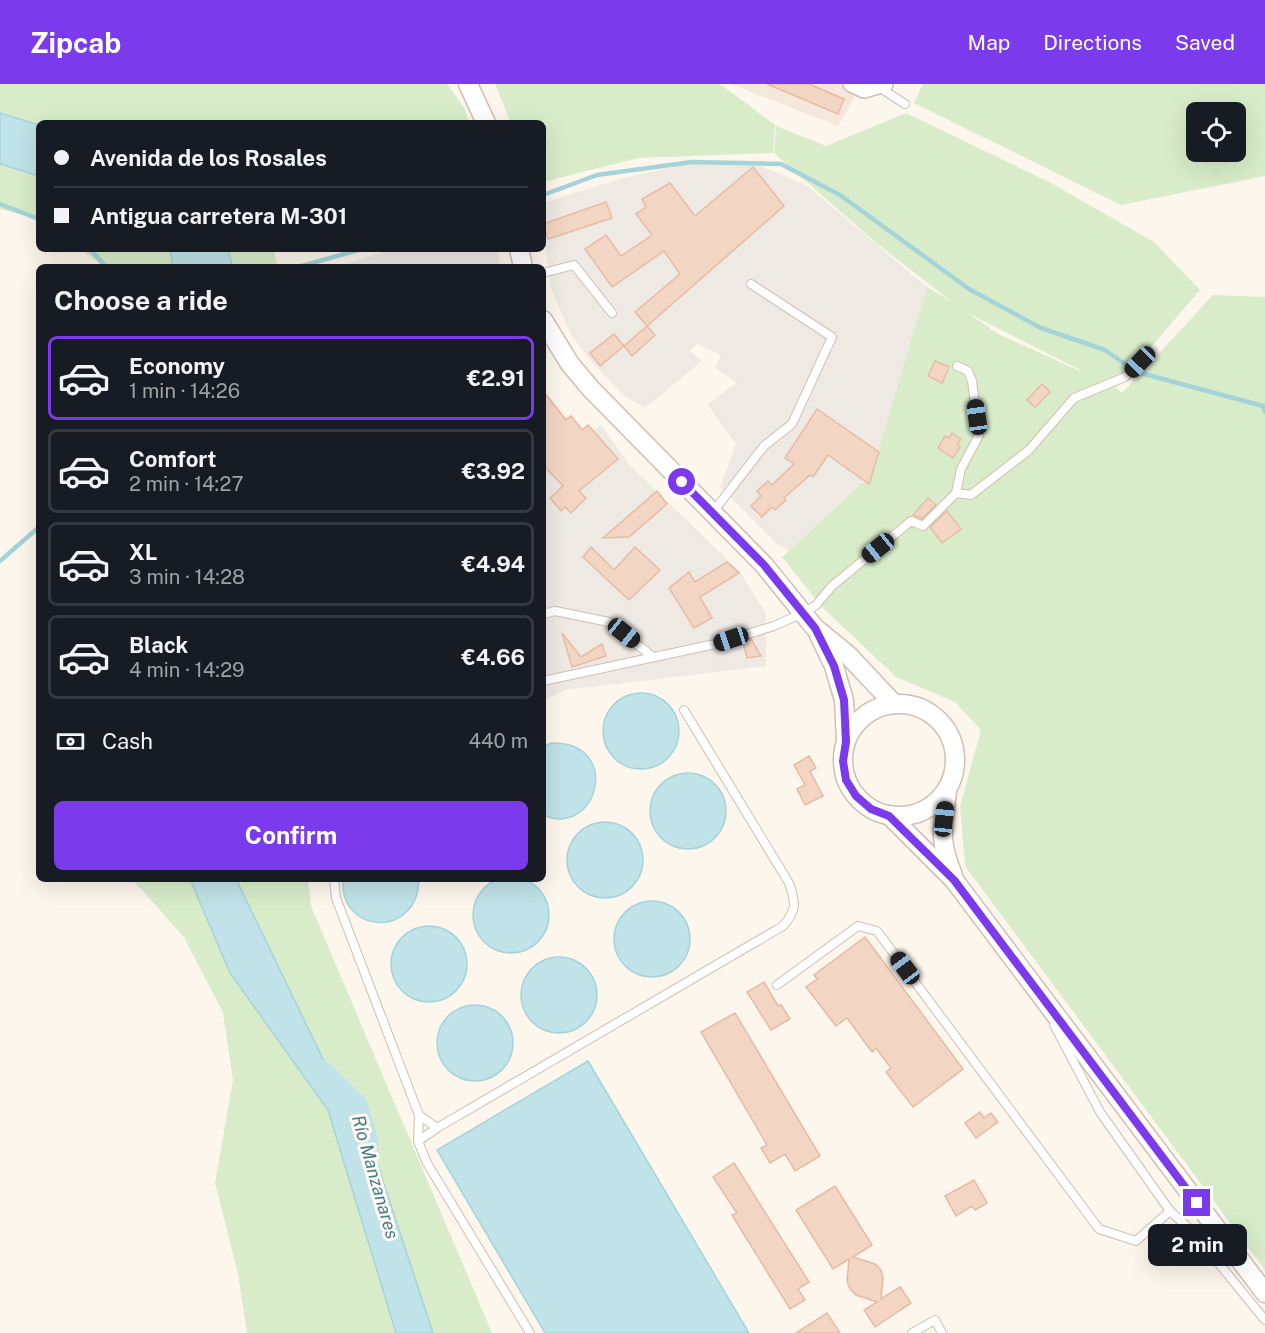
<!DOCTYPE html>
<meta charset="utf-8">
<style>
body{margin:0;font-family:"Public Sans",sans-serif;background:#242831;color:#f1f3f6;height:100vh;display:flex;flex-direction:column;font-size:22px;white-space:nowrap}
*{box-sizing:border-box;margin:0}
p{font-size:20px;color:#9ea1a6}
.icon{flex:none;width:33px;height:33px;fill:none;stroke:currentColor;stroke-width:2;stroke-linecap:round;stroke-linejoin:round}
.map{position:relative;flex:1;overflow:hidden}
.details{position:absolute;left:36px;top:180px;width:510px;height:618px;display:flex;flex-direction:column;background:#171b24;border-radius:9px;box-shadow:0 6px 24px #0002}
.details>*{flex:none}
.banner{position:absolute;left:36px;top:36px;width:510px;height:132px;border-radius:9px;box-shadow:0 6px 24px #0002;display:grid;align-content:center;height:132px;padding:0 18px;background:#171b24}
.tools{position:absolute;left:1186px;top:18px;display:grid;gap:12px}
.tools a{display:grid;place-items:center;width:60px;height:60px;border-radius:9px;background:#171b24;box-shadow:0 6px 24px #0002;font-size:30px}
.end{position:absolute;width:27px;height:27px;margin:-14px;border:8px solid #7c3aed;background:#fff;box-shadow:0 0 0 3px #fff}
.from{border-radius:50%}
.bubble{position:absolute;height:42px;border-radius:9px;background:#171b24;box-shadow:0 6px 24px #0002;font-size:20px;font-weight:700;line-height:42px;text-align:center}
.car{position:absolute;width:18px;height:36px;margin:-18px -9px;border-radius:8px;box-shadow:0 0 4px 2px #0007;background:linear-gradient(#222 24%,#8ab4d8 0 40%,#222 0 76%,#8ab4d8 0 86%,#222 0)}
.banner b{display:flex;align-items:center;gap:21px;height:57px;font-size:22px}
.banner b+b{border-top:2px solid #363941}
.banner i{width:15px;height:15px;background:#f1f3f6}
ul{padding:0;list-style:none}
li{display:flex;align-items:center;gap:18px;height:84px;margin:0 12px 9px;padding:0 6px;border:3px solid #363941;border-radius:9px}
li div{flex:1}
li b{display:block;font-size:22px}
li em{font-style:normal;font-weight:700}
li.selected{border-color:#7c3aed}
li>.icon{width:54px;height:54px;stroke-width:1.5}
h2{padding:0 18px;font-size:27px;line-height:72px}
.pay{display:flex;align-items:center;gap:15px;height:66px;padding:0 18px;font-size:22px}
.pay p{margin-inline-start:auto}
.primary-button{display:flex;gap:12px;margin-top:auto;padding:12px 18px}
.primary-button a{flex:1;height:69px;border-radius:9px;background:#7c3aed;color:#fff;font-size:24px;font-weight:700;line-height:69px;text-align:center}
header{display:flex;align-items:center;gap:36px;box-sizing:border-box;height:84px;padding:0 30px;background:#7c3aed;color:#fff}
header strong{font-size:28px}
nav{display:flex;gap:33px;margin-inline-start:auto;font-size:21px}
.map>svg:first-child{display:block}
.residential{fill:#f5e8da}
.industrial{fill:#efe9e4}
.green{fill:#d8ecc9;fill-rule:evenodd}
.water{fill:#bfe3e8;stroke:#a5d3da;stroke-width:1.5}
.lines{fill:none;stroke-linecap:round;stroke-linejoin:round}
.stream{stroke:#a5d3da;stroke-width:4.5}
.river{stroke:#bfe3e8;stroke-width:26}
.building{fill:#f3d5c3;stroke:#e6bba3;stroke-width:1.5}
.service-casing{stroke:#d1beb0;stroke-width:10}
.minor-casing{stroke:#d1beb0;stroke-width:18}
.tertiary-casing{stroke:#d1beb0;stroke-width:21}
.service{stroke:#fff;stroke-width:8}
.minor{stroke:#fff;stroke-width:15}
.tertiary{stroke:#fff;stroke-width:18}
.route{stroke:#7c3aed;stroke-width:8}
.labels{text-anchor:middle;stroke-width:6;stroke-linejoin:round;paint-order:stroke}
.water-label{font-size:18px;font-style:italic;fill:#437c86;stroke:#fffaf3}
</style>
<header>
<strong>Zipcab</strong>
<nav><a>Map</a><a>Directions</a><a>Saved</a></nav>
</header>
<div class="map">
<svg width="1265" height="1249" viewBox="0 0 1265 1249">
<rect width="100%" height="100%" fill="#fdf6ec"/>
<polygon class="residential" points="731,0 862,0 838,42"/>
<g class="industrial">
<polygon points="686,80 756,80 806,101 927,203 870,401 862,399 789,466 778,461 720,403 736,360 707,320 737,299 715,283 721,271 698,260 690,267 702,277 645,324 626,313 596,283 571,251 551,204 543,148 543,119 620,95"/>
<polygon points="406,165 498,165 500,183 338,183 382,168"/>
<polygon points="543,305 566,334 571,330 583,344 588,341 594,346 601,341 629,380 740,488 766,530 766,582 565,606 543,617"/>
</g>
<g class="green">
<polygon points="0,0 447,0 465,25 469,39 39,39 39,135 0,125"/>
<polygon points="495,0 720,0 775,41 773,69 638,74 543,98 543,39 511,39"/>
<path d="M923,0H1265V92L1121,121L914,19ZM1197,28H1236V68H1197Z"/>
<path d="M906,29L1049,98L1154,158L1200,206L1116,304L1122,309L1213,211L1265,213V1186L965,782L960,722L981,646L955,618L896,593L823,524L782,473L862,399H869L927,203L952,218L875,158L774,69L776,42L826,62ZM968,229L1080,286V287L998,250Z"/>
<polygon points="80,165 274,165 277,183 105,183"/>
<polygon points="132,795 308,795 311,822 492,1249 247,1249 238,1190 215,1099 233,996 223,929 184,853"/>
</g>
<g class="water">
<polygon points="0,29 39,41 39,92 0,80"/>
<polygon points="171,165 227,165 233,183 172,183"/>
<circle cx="641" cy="647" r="38"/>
<path d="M552,659C623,658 598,755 543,731V662Z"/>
<circle cx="688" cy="727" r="38"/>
<circle cx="605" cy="776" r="38"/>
<circle cx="511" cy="831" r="38"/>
<polygon points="190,795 236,795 336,1002 362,1033 433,1249 396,1249 328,1026 230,889"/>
<path d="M343,795H419C418,855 339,851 343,795Z"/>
<circle cx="652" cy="855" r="38"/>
<circle cx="429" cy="880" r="38"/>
<circle cx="559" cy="911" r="38"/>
<circle cx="475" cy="959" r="38"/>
<polygon points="588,977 749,1249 545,1249 437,1066"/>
</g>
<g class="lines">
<g class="stream">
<polyline points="543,111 597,91 692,78 781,80 840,111 969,205 1041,244 1105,266 1137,288 1263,322 1265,328"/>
<polyline points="0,120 39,135"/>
<polyline points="90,165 106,183"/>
<polyline points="298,183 362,165"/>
<polyline points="0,477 39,443"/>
</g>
<polyline class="river" points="321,989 355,1023 366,1060"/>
</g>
<g class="building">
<polygon points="767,0 809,0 844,15 838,30"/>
<polygon points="753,83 784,122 647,242 635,228 680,190 664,167 612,203 585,165 606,151 621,172 652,151 636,130 646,123 642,115 670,99 695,132"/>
<polygon points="606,118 612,134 548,155 543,140"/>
<polygon points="647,242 655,251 632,272 624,262"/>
<polygon points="614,250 624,262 600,282 590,269"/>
<polygon points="935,277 949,283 942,299 928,292"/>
<polygon points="1042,300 1050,308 1035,323 1027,316"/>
<polygon points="543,307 566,336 571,332 582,346 588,341 618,375 579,407 586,414 571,429 565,423 561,427 550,414 563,402 543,381"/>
<polygon points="817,325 879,368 869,400 828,371 813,393 810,391 784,414 786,416 775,426 772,423 762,433 751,422 761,412 757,407 768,397 772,401 794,380 785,374"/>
<polygon points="952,349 961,355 957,361 960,363 953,374 938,364 945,352 949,354"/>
<polygon points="657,407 667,420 629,453 603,454"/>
<polygon points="928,414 936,421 922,435 913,431"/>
<polygon points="947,427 961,445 942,459 930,443"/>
<polygon points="591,463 614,486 635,463 660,486 629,516 583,473"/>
<polygon points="727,478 739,489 700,513 712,534 694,544 669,504 689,488 695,498"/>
<polygon points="562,549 581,573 602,560 606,572 572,583"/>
<polygon points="751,555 761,572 747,574 743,558"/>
<polygon points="809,672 816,684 810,687 823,712 805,721 797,705 805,701 794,681"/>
<polygon points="865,853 963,985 913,1023 886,988 891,984 876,964 872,968 847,934 836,942 806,903 817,895 814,891"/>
<polygon points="764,898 778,922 781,921 790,935 771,946 747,908"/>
<polygon points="735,929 820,1072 795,1087 785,1070 770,1079 761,1064 767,1061 701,948"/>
<polygon points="980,1028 984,1034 991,1029 998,1038 976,1054 965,1039"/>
<polygon points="734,1079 809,1198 798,1205 805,1216 790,1225 732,1131 737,1129 713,1093"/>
<polygon points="974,1096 987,1119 975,1126 972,1122 956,1132 945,1112"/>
<polygon points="835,1102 872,1161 853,1173 875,1180 881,1186 883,1193 881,1215 900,1203 911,1219 875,1243 864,1226 877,1218 856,1211 850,1205 847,1198 849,1175 833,1185 796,1126"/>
<polygon points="827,1229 840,1249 796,1249"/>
</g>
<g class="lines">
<g class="service-casing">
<g id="service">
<polyline points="879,3 905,20"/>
<polyline points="543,189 574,181 612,229"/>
<polyline points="956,409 961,385 979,351 972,297 968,287 957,282"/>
<polyline points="713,428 764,362 792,340 832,253 751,200"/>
<polyline points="543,530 555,527 609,538 653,573"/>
<polyline points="543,597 715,560 774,542 803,529 816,521 832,502 911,437 923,442 956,409 971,411 1029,366 1074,314 1125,293 1140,278"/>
<polyline points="334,795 336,814 419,1031 418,1057 427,1079 530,1249"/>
<polyline points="777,901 858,842 877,847 1099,1145 1136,1157 1170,1127"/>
<polyline points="1054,941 1100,1028 1170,1127 1194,1149 1265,1236"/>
<path d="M419,1031L437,1044L783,842C797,826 796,819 789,799L684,626"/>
<polyline points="418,1057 437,1044"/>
<polyline points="912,1249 935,1236 942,1249"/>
</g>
</g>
<g class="minor-casing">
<polyline id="minor" points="851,0 864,6 885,0"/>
</g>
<g class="tertiary-casing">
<g id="tertiary">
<polyline points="468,0 486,39"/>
<polyline points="519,165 523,183"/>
<polyline points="543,236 570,280 591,305 764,481 815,544 848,571 894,620"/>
<polyline points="819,551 834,582 844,616 846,656"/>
<circle cx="899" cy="676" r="56"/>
<path d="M947,707C943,744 938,755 953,791"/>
<polyline points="889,731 954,796 1265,1209"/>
</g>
</g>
<use href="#service" class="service"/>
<use href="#minor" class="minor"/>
<use href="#tertiary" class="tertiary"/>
</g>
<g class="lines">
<polyline class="route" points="682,398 764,481 815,544 834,582 844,616 846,658 843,677 846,696 856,712 871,725 889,732 954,796 1197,1119"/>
</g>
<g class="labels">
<g class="water-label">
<text transform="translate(375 1093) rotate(74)" y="6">Río Manzanares</text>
</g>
</g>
</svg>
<div class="tools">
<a><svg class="icon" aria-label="locate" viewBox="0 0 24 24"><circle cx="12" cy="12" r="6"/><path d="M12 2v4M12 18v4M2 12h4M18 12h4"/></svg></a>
</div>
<i class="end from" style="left:682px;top:398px"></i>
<i class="end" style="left:1197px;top:1119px"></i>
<div class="bubble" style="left:1148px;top:1140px;width:99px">2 min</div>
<i class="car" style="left:1140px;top:278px;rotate:224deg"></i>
<i class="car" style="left:977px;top:333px;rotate:352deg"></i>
<i class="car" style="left:878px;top:464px;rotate:231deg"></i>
<i class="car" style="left:624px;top:549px;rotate:129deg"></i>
<i class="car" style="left:731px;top:555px;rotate:252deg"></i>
<i class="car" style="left:944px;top:735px;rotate:6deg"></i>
<i class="car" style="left:905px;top:884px;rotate:323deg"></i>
<div class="banner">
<b><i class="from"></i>Avenida de los Rosales</b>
<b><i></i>Antigua carretera M-301</b>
</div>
<section class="details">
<h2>Choose a ride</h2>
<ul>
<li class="selected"><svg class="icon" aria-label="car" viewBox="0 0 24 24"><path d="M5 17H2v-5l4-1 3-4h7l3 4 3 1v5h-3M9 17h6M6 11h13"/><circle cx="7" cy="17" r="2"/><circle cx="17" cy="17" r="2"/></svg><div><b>Economy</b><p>1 min · 14:26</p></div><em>€2.91</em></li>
<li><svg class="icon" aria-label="car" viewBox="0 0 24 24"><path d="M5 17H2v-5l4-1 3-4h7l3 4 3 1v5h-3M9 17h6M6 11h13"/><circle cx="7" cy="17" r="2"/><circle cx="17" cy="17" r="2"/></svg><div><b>Comfort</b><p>2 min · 14:27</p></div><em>€3.92</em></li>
<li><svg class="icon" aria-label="car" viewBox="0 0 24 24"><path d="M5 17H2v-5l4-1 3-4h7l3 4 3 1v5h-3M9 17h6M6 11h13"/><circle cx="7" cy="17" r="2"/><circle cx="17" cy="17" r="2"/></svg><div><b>XL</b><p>3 min · 14:28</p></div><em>€4.94</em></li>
<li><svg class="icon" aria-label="car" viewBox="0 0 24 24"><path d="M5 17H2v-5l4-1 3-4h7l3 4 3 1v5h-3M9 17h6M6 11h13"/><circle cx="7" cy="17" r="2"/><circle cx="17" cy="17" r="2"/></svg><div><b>Black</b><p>4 min · 14:29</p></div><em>€4.66</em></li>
</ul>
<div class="pay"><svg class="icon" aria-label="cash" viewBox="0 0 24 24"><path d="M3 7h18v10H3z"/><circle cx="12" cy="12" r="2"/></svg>Cash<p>440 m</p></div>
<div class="primary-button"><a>Confirm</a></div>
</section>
</div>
